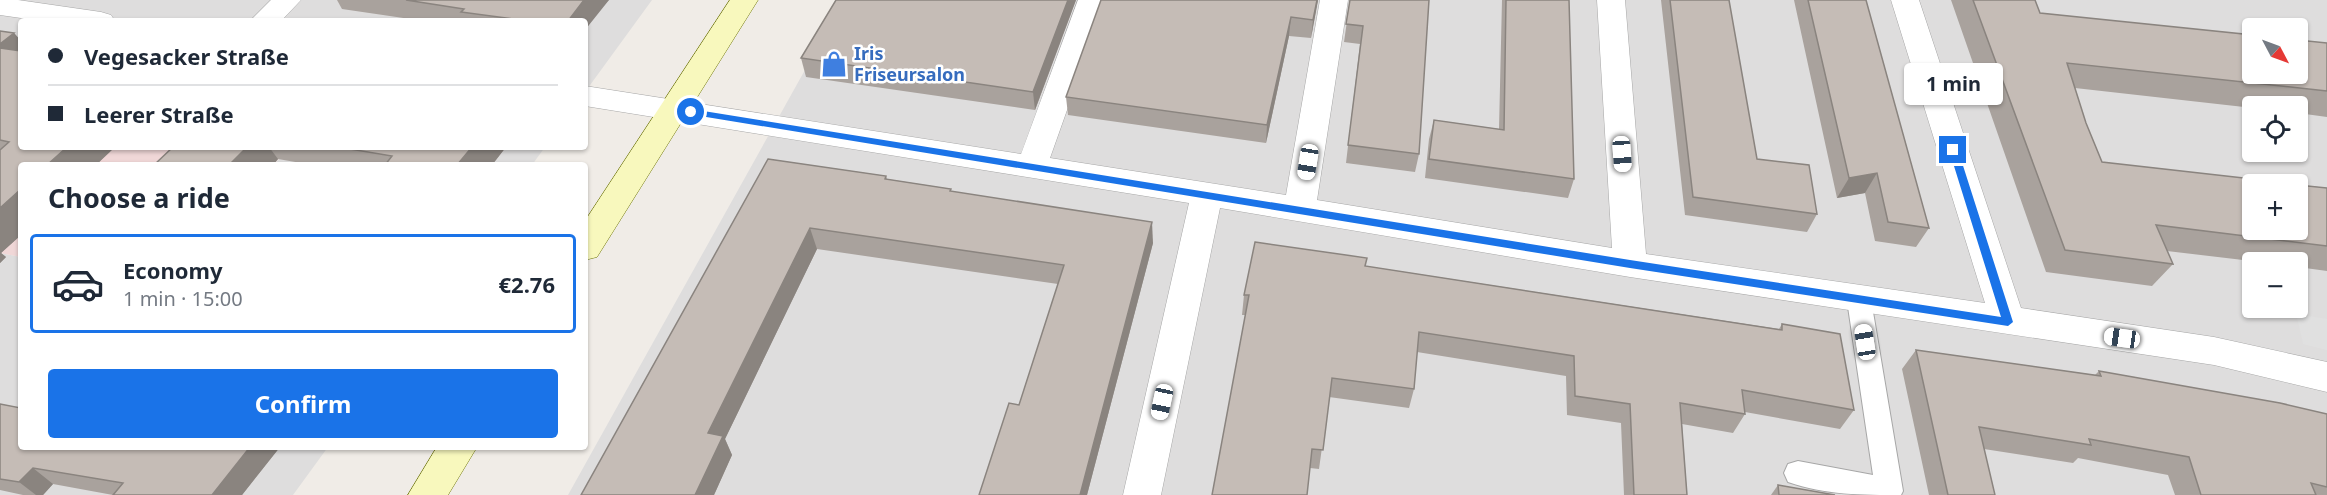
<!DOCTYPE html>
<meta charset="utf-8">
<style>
body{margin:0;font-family:"Noto Sans",sans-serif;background:#f6f6f7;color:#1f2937;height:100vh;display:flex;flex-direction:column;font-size:22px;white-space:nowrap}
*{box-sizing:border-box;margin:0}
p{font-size:20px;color:#747a83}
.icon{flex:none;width:33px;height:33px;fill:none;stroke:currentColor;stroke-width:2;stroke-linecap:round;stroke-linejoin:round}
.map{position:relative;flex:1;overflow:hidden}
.side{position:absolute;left:18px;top:162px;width:570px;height:288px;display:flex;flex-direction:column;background:#fff;border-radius:6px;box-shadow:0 2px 4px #0004}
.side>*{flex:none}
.hud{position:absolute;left:18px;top:18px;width:570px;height:132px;border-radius:6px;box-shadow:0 2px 4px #0004;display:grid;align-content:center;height:132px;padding:0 30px;background:#fff}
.needle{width:39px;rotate:131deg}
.fabs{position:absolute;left:2242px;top:18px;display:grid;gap:12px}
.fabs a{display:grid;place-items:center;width:66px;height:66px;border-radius:6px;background:#fff;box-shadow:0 2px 4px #0004;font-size:30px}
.end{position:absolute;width:27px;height:27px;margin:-14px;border:8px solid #1a73e8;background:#fff;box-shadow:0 0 0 3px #fff}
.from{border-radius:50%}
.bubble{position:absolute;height:42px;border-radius:6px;background:#fff;box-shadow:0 2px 4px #0004;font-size:20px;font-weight:700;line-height:42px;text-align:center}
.car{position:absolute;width:18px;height:36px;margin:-18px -9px;border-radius:8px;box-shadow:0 0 4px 2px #0007;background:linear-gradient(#fff 24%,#345 0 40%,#fff 0 76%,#345 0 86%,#fff 0)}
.hud b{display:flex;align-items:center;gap:21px;height:57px;font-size:22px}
.hud b+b{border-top:2px solid #e0e1e3}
.hud i{width:15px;height:15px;background:#1f2937}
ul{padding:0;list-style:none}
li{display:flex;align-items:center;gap:18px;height:99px;margin:0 12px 9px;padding:0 18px;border:3px solid #e0e1e3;border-radius:6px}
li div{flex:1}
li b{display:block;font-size:22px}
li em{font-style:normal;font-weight:700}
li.on{border-color:#1a73e8}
li>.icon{width:54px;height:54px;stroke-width:1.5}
h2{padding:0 30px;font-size:27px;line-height:72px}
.action{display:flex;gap:12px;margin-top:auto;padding:12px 30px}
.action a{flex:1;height:69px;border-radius:6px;background:#1a73e8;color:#fff;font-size:24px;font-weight:700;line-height:69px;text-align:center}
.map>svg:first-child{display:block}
.residential{fill:#dedddd;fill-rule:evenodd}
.commercial{fill:#f0d7d7}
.parking{fill:#e0e0e0}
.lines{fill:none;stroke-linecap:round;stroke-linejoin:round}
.lane-casing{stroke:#a7a7a7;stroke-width:2}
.street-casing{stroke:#a7a7a7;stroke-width:1}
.secondary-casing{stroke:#6f7608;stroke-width:1}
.lane{fill:#fff;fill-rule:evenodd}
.street{fill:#fff;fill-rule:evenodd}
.secondary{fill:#f8f8bd;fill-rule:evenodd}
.wall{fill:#a9a29d}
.shaded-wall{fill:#8a847f}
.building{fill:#c5bcb6;stroke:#8a847f;stroke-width:1.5}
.route{fill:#1a73e8}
.labels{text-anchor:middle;stroke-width:5;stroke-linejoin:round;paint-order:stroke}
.shop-label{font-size:18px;font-weight:bold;fill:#366cbe;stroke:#fff;text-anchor:start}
</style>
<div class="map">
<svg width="2327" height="495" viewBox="0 0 2327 495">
<rect width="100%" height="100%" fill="#f0ece7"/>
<g class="residential">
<polygon points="0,0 652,0 585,92 585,21 21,21 21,142 0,160"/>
<path d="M844,0H2327V495H568ZM2253,28H2298V74H2253ZM2253,106H2298V152H2253ZM2253,184H2298V230H2253ZM2253,262H2298V308H2253Z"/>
<polygon points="290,147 545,147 532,165 273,165"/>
<polygon points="0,253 21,257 21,447 328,447 293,495 0,495"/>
</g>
<polygon class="commercial" points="21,147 290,147 273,165 21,165 21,257 0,253 0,160"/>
<polygon class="parking" points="2296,314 2327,319 2327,350 2303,344"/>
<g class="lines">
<g class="lane-casing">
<path id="lane" d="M1859,290L1868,293L1871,300L1903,491L1901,495C1863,495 1825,495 1788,482L1784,473L1788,464L1798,461L1873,475L1847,300L1850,293Z"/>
</g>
<g class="street-casing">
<g id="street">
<polygon points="0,0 18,0 101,12 111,15 115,21 42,21 0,15"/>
<polygon points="271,0 301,0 281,21 250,21"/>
<polygon points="1078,0 1106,0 1050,158 1286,195 1320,0 1348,0 1317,200 1612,248 1597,0 1625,0 1646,254 1985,303 1891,0 1919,0 2021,308 2214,337 2327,362 2327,392 2214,365 1630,277 1220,208 1161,495 1123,495 1189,203 585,106 585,86 1021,154"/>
</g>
</g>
<g class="secondary-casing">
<g id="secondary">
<polygon points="730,0 758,0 597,257 585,260 585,221"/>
<polygon points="437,447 477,447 448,495 408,495"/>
</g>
</g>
<use href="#lane" class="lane"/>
<use href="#street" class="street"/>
<use href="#secondary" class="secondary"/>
</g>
<g class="wall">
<polygon points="337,0 609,0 585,21 424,21 342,9"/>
<polygon points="836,0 1076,0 1035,110 806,77 801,58"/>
<polygon points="1318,0 1311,38 1289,36 1266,143 1068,115 1066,97"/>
<polygon points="1350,0 1429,0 1419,154 1415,172 1346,163 1360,44 1344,42"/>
<polygon points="1502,0 1569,0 1574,179 1568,198 1425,178 1429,139 1434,120 1499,129"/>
<polygon points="1661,0 1729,0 1757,159 1817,214 1807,232 1685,215"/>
<polygon points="1794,0 1866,0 1929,228 1916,247 1875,241 1865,193 1837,198"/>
<polygon points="1951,0 2035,0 2040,13 2327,43 2327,117 2298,113 2298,106 2253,106 2253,108 2075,88 2086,123 2102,162 2327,188 2327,271 2298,267 2298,262 2260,262 2167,251 2173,264 2152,286 2046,272"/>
<polygon points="0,31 14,33 21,41 21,147 115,147 96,165 21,165 21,235 1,253 6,257 0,263"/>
<polygon points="173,147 506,147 492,165 313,165 278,159 273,165 154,165"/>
<polygon points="768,159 886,176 887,179 951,189 951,191 1153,243 1087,495 979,495 1019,405 1058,284 817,249 725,439 732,455 714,495"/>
<polygon points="1365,266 1779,329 1782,324 1854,410 1840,429 1745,412 1745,414 1733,433 1682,424 1687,495 1624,495 1621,423 1567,415 1566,376 1417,352 1414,389 1409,408 1329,397 1319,469 1310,468 1245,315 1242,315 1244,295"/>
<polygon points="1916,350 2095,375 2099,371 2327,414 2327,495 2175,495 2168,475 2078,458 2073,463 1984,449 1995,495 1929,495 1902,369"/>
<polygon points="0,404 21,447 280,447 242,495 113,495 53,484 43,495 23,495 0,490"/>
<polygon points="1778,485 1835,495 1771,495"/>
</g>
<g class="shaded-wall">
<polygon points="584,0 609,0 585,30 585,21 568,21"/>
<polygon points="1068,0 1076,0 1035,110 1033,92"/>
<polygon points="1317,0 1318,0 1311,38 1313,20"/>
<polygon points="1291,17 1289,36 1266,143 1267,125"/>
<polygon points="14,33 21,41 21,69 0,51 0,44"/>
<polygon points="67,147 115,147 96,165 47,165"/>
<polygon points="247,147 269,147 278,159 273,165 229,165"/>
<polygon points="472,147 506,147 492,165 457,165"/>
<polygon points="1877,173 1865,193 1837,198 1849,178"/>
<polygon points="21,189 21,235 1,253 6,257 0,263 0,208"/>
<polygon points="1152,222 1153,243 1087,495 1080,495"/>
<polygon points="810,228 817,249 725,439 732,455 714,495 695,495 708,433"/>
<polygon points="250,447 280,447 242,495 212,495"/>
<polygon points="33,468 53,484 43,495 36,495 19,482"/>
</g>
<g class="building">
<polygon points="406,0 584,0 568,21 528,21 461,12 464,9"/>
<polygon points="836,0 1068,0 1033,92 801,58"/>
<polygon points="1101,0 1317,0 1313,20 1291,17 1267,125 1066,97"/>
<polygon points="1350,0 1429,0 1419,154 1348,145 1363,26 1346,24"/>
<polygon points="1506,0 1569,0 1574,179 1429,159 1434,120 1504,130"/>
<polygon points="1670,0 1729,0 1757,159 1809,165 1817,214 1693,197"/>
<polygon points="1808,0 1866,0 1929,228 1888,222 1877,173 1849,178"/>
<polygon points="1973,0 2035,0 2040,13 2253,35 2253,74 2298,74 2298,40 2327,43 2327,91 2067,63 2086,123 2102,162 2297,184 2253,184 2253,230 2298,230 2298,185 2327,188 2327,246 2156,225 2173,264 2065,250"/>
<polygon points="0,31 14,33 0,44"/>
<polygon points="0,48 21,51 21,147 67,147 47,165 21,165 21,189 0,208 0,150 9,142 0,140"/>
<polygon points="173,147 247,147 229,165 154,165"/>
<polygon points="338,147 472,147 457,165 385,165 392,156"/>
<polygon points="768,159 886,176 885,179 951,189 950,191 1152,222 1080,495 979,495 1009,403 1019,405 1064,265 810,228 708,433 723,436 695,495 581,495"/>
<polygon points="1255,242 1367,258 1365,266 1782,330 1782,324 1840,334 1854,410 1742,390 1745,414 1680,403 1687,495 1634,495 1630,404 1575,396 1574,356 1419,332 1414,389 1332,378 1323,450 1312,449 1307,495 1212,495 1249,295 1244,295"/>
<polygon points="1916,350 2101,376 2099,371 2280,403 2327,414 2327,487 2311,483 2316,495 2201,495 2189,457 2089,439 2091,445 1979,427 1995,495 1948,495"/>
<polygon points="0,404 21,408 21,447 250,447 212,495 113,495 123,483 33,468 19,482 0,479"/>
<polygon points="1778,485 1835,495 1779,495"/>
</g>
<polygon class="route" points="691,109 1630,260 2001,317 1949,150 1953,147 1958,150 2013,322 2008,326 1630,268 688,114 687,112"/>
<defs>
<g id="shop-bare" transform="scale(2.07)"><path d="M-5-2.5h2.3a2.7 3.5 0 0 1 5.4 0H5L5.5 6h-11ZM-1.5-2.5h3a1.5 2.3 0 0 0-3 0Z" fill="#3f7fe0" stroke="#fff" stroke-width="2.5" paint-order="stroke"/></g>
</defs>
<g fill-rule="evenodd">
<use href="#shop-bare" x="834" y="64"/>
</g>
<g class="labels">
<g class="shop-label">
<text x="854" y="60">Iris<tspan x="854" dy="21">Friseursalon</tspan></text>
</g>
</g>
</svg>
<div class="fabs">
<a><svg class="needle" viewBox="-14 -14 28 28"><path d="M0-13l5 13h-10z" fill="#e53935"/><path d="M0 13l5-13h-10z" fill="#747a83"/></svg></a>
<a><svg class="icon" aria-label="locate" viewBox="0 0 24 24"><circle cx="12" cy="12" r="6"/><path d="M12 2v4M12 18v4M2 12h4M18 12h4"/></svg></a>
<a>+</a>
<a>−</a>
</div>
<i class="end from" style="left:691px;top:112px"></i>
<i class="end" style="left:1953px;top:150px"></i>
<div class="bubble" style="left:1904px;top:63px;width:99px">1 min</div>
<i class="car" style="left:1622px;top:154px;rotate:176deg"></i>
<i class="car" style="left:1308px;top:162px;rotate:189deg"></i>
<i class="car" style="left:2122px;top:338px;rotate:278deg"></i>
<i class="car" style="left:1865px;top:342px;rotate:351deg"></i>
<i class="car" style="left:1162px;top:402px;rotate:192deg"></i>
<div class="hud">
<b><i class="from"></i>Vegesacker Straße</b>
<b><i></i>Leerer Straße</b>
</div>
<section class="side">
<h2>Choose a ride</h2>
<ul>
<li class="on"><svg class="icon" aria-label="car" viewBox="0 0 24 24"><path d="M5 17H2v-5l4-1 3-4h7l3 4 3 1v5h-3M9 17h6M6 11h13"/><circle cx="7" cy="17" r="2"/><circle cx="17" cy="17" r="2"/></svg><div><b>Economy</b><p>1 min · 15:00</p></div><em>€2.76</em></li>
</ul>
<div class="action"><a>Confirm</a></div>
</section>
</div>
